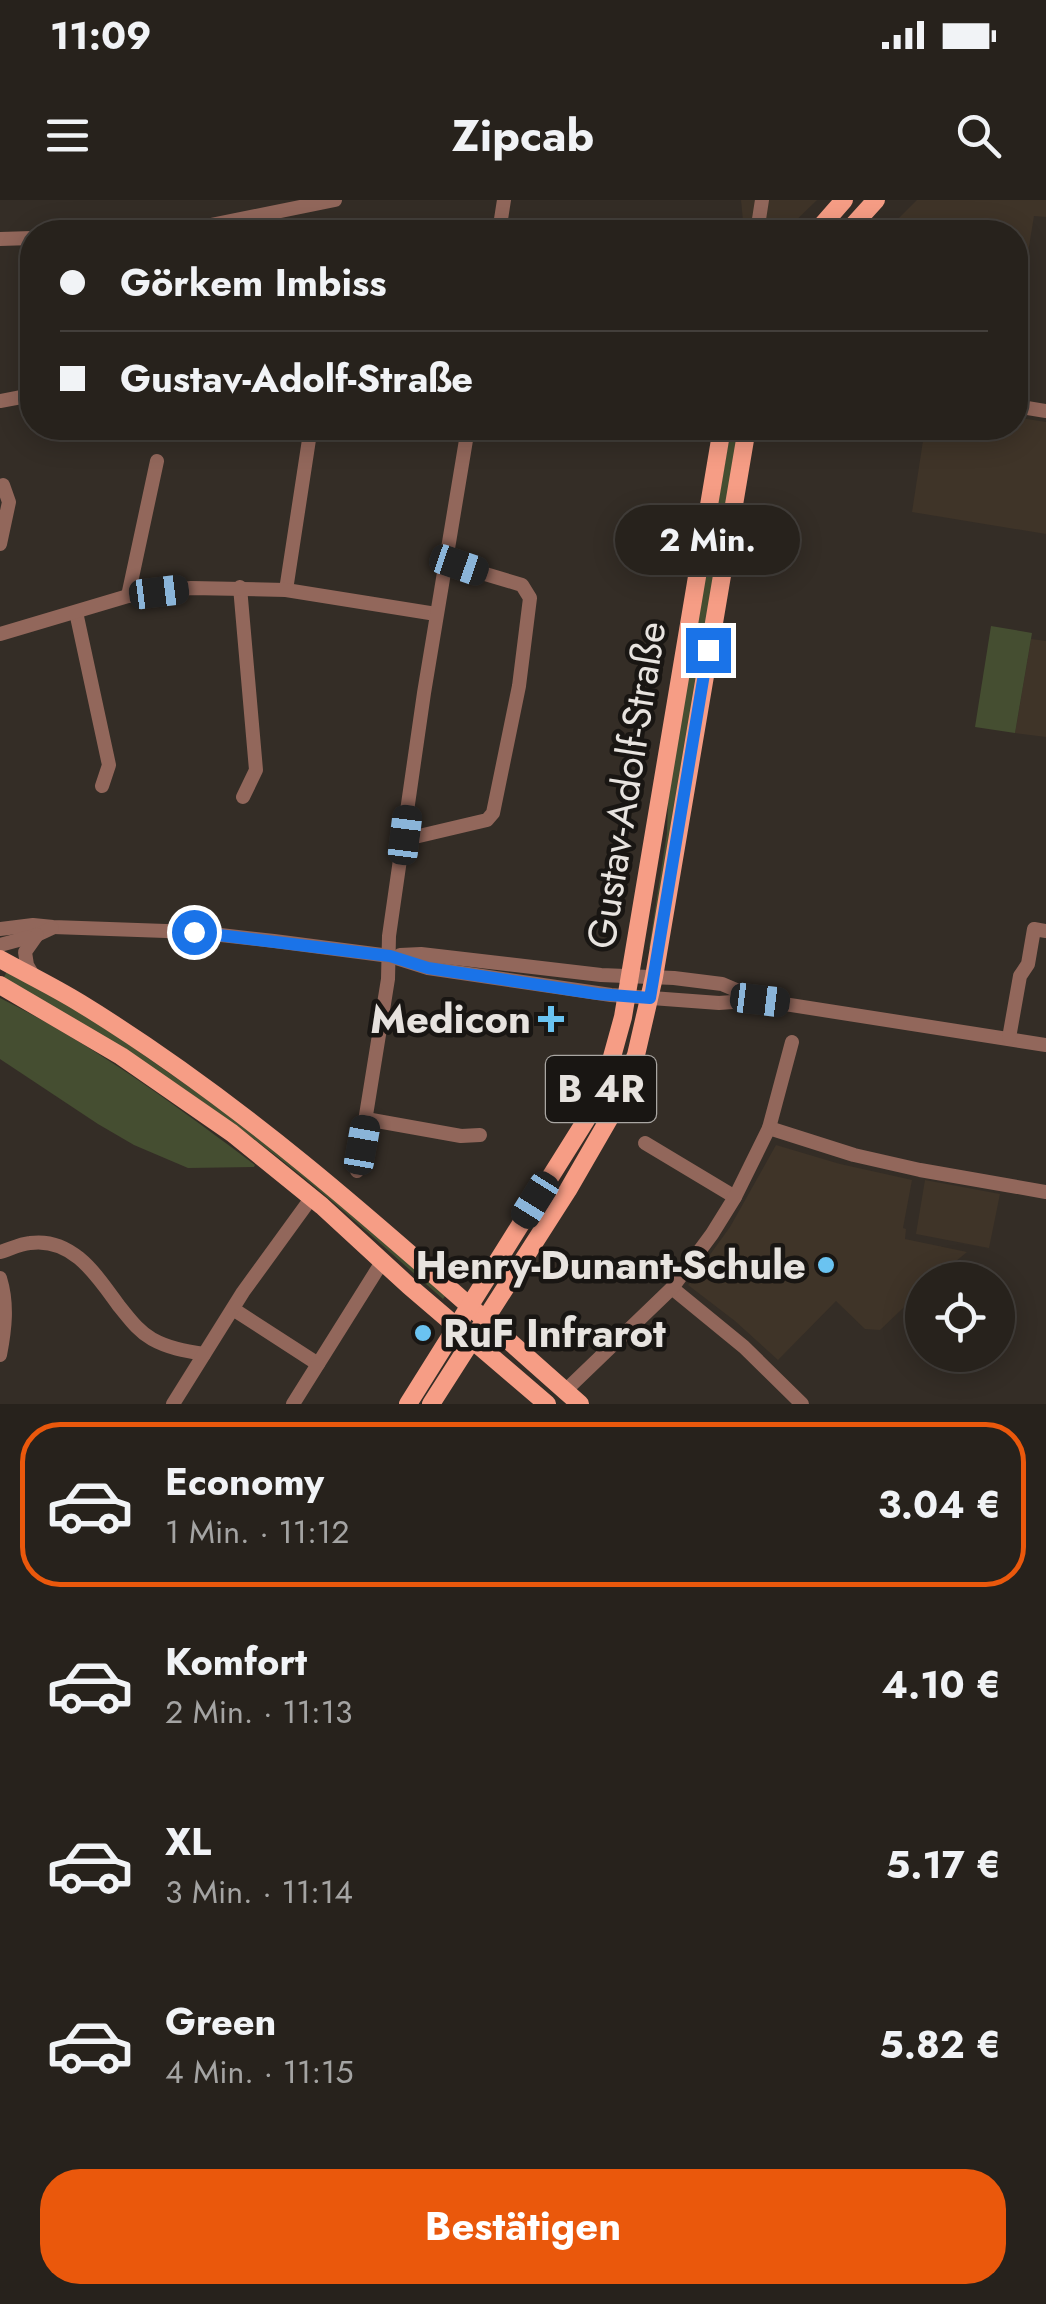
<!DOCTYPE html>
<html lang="de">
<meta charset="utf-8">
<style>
body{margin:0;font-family:Jost,sans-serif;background:#332f29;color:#f1f3f6;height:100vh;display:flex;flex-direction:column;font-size:38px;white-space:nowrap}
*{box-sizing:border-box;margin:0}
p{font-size:32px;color:#a4a4a3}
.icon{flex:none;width:55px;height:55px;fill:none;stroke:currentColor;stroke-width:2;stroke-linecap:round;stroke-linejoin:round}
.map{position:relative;height:1204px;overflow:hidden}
.details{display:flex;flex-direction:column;background:#27221c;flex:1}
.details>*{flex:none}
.guide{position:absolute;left:20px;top:20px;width:1008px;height:220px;border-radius:40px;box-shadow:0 5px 25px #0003,0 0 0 2px #433f3b;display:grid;align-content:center;height:220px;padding:0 40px;background:#27221c}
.controls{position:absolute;left:905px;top:1062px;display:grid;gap:20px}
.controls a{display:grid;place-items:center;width:110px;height:110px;border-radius:50%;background:#27221c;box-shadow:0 5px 25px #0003,0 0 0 2px #433f3b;font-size:50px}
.end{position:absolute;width:45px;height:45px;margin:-22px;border:12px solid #1a73e8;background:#fff;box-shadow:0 0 0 5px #fff}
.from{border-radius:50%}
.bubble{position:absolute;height:70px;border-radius:35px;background:#27221c;box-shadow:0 5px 25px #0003,0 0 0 2px #433f3b;font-size:32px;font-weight:700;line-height:70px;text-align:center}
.car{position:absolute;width:30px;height:60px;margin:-30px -15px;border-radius:12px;box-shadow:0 0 8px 2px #0007;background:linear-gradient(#222 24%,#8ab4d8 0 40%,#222 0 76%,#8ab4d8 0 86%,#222 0)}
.guide b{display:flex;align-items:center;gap:35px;height:95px;font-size:38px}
.guide b+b{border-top:2px solid #433f3b}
.guide i{width:25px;height:25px;background:#f1f3f6}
ul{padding:18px 0 0;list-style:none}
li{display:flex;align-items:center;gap:30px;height:165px;margin:0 20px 15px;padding:0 20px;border:5px solid transparent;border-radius:40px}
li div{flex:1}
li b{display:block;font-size:38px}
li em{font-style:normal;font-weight:700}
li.current{border-color:#ea580c}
li>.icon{width:90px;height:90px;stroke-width:1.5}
.action{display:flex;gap:20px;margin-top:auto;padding:20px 40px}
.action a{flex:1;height:115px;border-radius:40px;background:#ea580c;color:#fff;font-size:40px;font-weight:700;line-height:115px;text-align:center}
.status{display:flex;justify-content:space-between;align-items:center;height:70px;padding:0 50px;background:#27221c;direction:ltr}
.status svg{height:28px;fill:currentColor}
header{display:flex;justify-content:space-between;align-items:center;height:130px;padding:0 40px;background:#27221c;font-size:45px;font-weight:700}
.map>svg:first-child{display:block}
.built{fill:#3f3428}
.green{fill:#454e31}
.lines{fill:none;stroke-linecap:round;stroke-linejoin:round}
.minor{stroke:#92675b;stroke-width:14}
.major{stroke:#f69d85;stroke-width:18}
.route{stroke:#1a73e8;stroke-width:12}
.poi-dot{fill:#6ac3f1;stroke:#191613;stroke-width:4}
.labels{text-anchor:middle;stroke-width:9;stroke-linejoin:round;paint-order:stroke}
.shield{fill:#191613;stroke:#a9a6a2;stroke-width:2.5}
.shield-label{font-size:38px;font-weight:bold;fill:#e7e3df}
.street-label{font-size:40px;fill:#e7e3df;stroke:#191613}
.poi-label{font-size:40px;font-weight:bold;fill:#e7e3df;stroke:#191613;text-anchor:end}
</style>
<div class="status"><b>11:09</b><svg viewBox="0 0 49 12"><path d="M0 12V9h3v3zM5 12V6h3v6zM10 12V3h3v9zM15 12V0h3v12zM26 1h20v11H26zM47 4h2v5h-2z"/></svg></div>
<header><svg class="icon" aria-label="menu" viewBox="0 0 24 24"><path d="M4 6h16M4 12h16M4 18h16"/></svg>Zipcab<svg class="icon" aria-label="search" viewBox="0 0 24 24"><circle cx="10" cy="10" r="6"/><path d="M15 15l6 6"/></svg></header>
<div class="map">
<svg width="1046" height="1204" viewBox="0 0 1046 1204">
<rect width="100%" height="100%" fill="#342d26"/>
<g class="built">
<polygon points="741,0 817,0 784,32 744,32"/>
<polygon points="917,0 1046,0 1046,17 1034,16 1015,132 1015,32 885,32"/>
<polygon points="1015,217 1046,222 1046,334 912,312 925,228 1015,228"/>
<polygon points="1031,439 1046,441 1046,537 1015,533"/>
<polygon points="776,945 840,964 912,980 903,1028 906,1029 905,1039 967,1052 933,1080 922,1080 922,1090 880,1130 865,1129 836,1101 778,1160 735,1121 688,1085 730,1027"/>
<polygon points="925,980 1000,994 989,1048 916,1034"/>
</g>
<g class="green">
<polygon points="731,228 741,228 653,749 649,748 667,633 668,602 679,530"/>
<polygon points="991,426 1032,433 1015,533 975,527"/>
<path d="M8,769L74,806L259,936L446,1095L443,1099C397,1059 351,1016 304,978C210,902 108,836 3,779Z"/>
<path d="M0,798C91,843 174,904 255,965L254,967L188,968L134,945L98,924L0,859Z"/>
</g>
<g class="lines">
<g class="minor">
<polyline points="153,32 181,31 335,0"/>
<polyline points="499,32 504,0"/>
<polyline points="757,32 762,0"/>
<polyline points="0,39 32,38"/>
<polyline points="0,201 32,195"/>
<polyline points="1015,206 1046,211"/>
<polyline points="0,344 9,302 3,285"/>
<polyline points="240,387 256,570 243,597"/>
<polyline points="286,390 310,233"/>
<polyline points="128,396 157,261"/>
<polyline points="76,412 109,565 102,586"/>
<polyline points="0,434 128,396 191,388 286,390 436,414"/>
<polyline points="405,635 419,636 487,620 493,613 519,486 530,398 522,385 445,362"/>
<polyline points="0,729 33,725 53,727 194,732 274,741 390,756 428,768 611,795 719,803 759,800 1046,845"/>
<polyline points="0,745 37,735 52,728"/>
<polyline points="400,755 421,754 601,775 674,778 722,784 755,798"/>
<polyline points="34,777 27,765 25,752 37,735"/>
<polyline points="1009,838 1020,776 1028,764 1034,729 1046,731"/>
<polyline points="366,919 461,936 480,935"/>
<polyline points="769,928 854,955 920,970 1046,992"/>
<polyline points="645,943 735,997"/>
<polyline points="357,971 388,779 389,736 424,493 468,228"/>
<path d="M0,1052C10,1049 20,1044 30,1043C73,1037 97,1076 119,1106C129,1118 138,1131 152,1139C168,1148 185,1151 204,1154"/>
<path d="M0,1078C8,1104 5,1129 0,1155"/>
<polyline points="672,1088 744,1147 802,1204"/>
<polyline points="233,1109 318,1164"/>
<polyline points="565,1191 672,1088 712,1034 735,997 769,928 792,842"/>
<polyline points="173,1204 243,1092 312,997"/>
<polyline points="293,1204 382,1062"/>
</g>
<g class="major">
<polyline points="816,32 844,0"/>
<polyline points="847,32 876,0"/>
<path d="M0,759C27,774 54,787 80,803C263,915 420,1063 580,1204"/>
<polyline points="0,785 121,856 232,933 322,1006 409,1086 547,1204"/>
<polyline points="408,1204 586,920 607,875 623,817 722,228"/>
<polyline points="431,1204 568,990 609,919 636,855 654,777 747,228"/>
</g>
</g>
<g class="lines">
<polyline class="route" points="194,732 390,756 428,768 598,794 650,798 708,450"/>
</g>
<g class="poi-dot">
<path d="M546 804h10v10h10v10h-10v10h-10v-10h-10v-10h10z"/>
<circle cx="826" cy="1065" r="10"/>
<circle cx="423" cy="1133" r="10"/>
</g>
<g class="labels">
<rect class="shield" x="546" y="856" width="110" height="66" rx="8"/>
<g class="shield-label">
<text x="601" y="902">B 4R</text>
</g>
<g class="street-label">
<text transform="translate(626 585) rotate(-81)" y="14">Gustav-Adolf-Straße</text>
</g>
<g class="poi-label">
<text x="531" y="833">Medicon</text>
<text x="806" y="1079">Henry-Dunant-Schule</text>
<text x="443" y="1147" text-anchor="start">RuF Infrarot</text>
</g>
</g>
</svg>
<div class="controls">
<a><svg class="icon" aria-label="locate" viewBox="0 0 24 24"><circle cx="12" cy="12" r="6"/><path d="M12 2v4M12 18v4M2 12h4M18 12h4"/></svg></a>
</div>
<i class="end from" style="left:194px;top:732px"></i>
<i class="end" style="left:708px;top:450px"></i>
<div class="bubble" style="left:615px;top:305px;width:185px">2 Min.</div>
<i class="car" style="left:459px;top:365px;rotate:109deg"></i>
<i class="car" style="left:159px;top:392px;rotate:83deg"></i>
<i class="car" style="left:405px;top:635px;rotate:7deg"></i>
<i class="car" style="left:760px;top:800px;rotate:97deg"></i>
<i class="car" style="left:362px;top:945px;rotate:10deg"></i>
<i class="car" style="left:535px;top:1000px;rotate:212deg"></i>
<div class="guide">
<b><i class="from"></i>Görkem Imbiss</b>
<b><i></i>Gustav-Adolf-Straße</b>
</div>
</div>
<section class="details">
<ul>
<li class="current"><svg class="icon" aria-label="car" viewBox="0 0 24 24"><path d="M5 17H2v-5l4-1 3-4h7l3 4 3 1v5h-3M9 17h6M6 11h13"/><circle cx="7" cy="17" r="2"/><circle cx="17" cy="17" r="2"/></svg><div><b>Economy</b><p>1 Min. · 11:12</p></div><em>3.04 €</em></li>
<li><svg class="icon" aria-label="car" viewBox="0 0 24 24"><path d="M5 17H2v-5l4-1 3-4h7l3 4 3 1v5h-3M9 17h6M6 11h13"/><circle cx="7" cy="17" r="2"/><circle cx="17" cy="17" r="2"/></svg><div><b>Komfort</b><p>2 Min. · 11:13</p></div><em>4.10 €</em></li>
<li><svg class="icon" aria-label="car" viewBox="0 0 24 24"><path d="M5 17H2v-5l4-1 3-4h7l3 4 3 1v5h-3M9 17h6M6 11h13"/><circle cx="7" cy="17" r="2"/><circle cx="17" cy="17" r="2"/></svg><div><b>XL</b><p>3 Min. · 11:14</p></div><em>5.17 €</em></li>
<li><svg class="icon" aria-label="car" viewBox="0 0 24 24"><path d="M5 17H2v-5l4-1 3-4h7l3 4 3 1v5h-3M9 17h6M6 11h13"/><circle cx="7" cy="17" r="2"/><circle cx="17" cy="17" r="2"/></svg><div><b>Green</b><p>4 Min. · 11:15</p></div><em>5.82 €</em></li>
</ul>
<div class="action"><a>Bestätigen</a></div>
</section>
